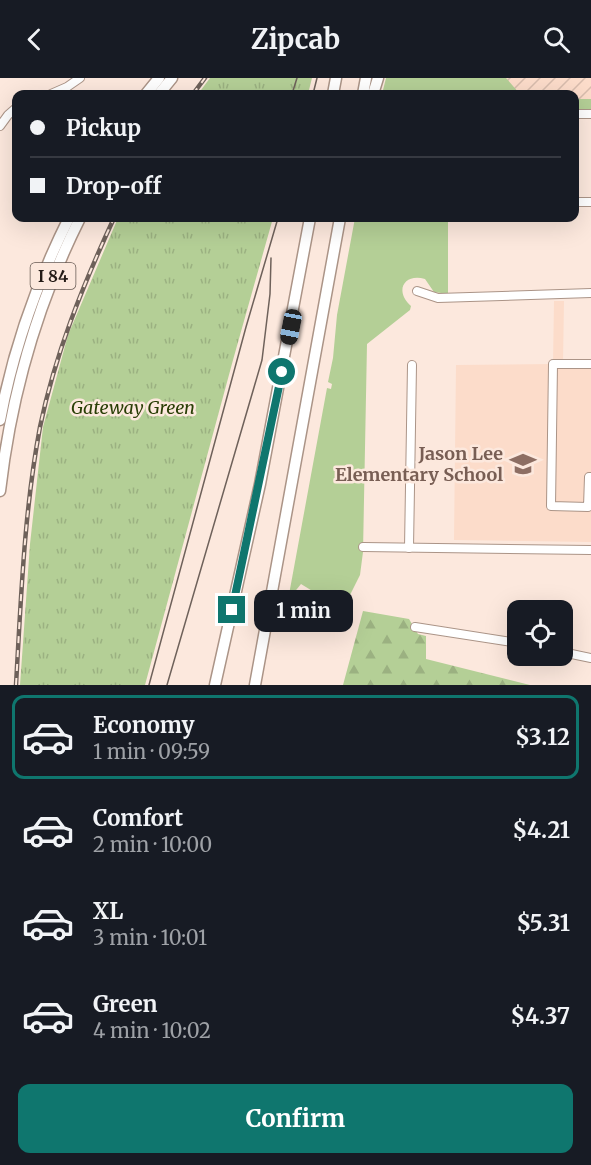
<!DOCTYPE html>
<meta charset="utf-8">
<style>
body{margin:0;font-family:Merriweather,serif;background:#242831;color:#f1f3f6;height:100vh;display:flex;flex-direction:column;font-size:22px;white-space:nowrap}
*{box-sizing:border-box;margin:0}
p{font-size:20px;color:#9ea1a6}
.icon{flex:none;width:33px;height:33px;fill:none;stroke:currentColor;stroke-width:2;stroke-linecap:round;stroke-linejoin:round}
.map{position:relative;height:607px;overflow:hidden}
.panel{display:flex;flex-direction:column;background:#171b24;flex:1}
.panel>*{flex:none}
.banner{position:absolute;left:12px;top:12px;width:567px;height:132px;border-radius:12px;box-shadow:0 6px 24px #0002;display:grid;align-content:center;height:132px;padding:0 18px;background:#171b24}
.controls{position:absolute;left:507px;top:522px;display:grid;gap:12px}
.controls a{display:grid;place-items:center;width:66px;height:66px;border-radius:12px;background:#171b24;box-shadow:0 6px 24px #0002;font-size:30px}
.end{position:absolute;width:27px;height:27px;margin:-14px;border:8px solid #0f766e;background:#fff;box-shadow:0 0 0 3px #fff}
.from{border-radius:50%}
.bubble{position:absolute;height:42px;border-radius:12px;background:#171b24;box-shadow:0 6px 24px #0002;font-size:20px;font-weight:700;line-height:42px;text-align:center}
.car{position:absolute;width:18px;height:36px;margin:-18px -9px;border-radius:8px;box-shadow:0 0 4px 2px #0007;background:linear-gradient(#222 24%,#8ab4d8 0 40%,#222 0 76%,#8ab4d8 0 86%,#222 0)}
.banner b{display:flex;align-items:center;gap:21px;height:57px;font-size:22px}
.banner b+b{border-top:2px solid #363941}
.banner i{width:15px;height:15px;background:#f1f3f6}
ul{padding:10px 0 0;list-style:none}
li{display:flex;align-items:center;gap:18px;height:84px;margin:0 12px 9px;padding:0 6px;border:3px solid transparent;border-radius:12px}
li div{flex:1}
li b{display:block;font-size:22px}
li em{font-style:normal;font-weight:700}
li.on{border-color:#0f766e}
li>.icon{width:54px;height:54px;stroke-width:1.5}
.action{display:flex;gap:12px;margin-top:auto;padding:12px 18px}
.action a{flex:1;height:69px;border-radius:12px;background:#0f766e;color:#fff;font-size:24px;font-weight:700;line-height:69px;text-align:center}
header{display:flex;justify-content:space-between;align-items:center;height:78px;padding:0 18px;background:#171b24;font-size:27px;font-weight:700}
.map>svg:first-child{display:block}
.built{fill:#fcdcca}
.industrial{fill:url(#industrial-furrows)}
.grass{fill:#b4cf96}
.forest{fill:url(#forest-firs)}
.park{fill:url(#park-tufts)}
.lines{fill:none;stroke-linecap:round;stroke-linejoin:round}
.minor-casing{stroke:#ab9487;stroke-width:10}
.highway-casing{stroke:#ab9487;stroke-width:13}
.minor{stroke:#fff;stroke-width:8}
.highway{stroke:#fff;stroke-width:10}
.tram{stroke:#6e615a;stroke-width:1.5}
.rail-casing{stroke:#6e615a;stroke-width:4.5}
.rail{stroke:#fce8dd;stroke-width:2;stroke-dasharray:7;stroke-linecap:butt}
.route{stroke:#0f766e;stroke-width:8}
.labels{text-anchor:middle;stroke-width:5;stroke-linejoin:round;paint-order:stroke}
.shield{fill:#fce8dd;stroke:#655852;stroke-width:1.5}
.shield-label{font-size:16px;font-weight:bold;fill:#241b16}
.park-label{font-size:18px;font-style:italic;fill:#293e05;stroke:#fce8dd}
.education-label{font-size:18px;font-weight:bold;fill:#785e54;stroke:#fce8dd;text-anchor:end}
</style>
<header><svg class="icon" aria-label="back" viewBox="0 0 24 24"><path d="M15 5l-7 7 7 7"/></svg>Zipcab<svg class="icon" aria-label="search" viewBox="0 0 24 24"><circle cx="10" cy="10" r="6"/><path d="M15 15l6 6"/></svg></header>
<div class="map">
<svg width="591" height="607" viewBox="0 0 591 607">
<defs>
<pattern id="industrial-furrows" width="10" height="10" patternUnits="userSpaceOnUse" patternTransform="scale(1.5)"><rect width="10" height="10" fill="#fcdcca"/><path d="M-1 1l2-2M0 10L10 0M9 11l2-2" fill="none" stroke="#d8bcad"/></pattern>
<pattern id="forest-firs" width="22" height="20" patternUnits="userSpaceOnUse" patternTransform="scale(1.5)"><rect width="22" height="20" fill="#b4cf96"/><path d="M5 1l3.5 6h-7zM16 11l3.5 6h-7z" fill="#9bb181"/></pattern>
<pattern id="park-tufts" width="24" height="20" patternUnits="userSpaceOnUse" patternTransform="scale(1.5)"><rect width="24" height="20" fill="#b4cf96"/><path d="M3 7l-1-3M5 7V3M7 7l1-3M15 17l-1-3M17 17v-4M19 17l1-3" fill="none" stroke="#9bb181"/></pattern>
</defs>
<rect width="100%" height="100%" fill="#fce8dd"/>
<polygon class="built" points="554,223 564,223 563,285 591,285 591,464 454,462 456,287 553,286"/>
<polygon class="industrial" points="489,0 591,0 591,31 575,31 574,16 489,16"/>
<g class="grass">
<polygon points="386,0 506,0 519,15 527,16 382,16"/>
<rect x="575" y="21" width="16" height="10"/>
<path d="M355,140H448V216L434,214L425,201C404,195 394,213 411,228L410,232L367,266L363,474L360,497L340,537C319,535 320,533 314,514L301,506L288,522L327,310L331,311L332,306L328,304L333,280L337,237Z"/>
</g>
<polygon class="forest" points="363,533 409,541 418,556 426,558 426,581 530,607 343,607"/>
<g class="park">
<polygon points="210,0 312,0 308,16 198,16"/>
<polygon points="118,140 273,140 233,282 145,607 20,607 30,466 43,349 68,257"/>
</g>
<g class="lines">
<g class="minor-casing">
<g id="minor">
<polyline points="51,16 67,9 80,0"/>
<polyline points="574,36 591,36"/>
<polyline points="0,48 8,37 16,30"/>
<polyline points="574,124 591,124"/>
<polyline points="417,213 438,220 591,215"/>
<polyline points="591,286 553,286 551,428 588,429 589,399 591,399"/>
<polyline points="363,469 591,472"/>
<polyline points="409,470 412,287"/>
<polyline points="415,549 518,565"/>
<polyline points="562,574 591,580"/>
</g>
</g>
<g class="highway-casing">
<g id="highway">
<polyline points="146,16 159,0"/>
<polyline points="159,16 172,0"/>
<polyline points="333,16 336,0"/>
<polyline points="363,16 366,0"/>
<polyline points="373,16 378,0"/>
<path d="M0,342C13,272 37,204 69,140"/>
<path d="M0,413C11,317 37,226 80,140"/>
<polyline points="215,607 260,406 310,140"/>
<polyline points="255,607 340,140"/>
</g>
</g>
<use href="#minor" class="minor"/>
<use href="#highway" class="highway"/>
<g class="tram">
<polyline points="292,16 297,0"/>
<polyline points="313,16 317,0"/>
<polyline points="149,607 246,249 278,140"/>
<polyline points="167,607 262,282 270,216 271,180"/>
</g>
<g class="rail-casing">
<g id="rail">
<polyline points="193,16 205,0"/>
<path d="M16,607C21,521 24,434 40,349C55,276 83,207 114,140"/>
</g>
</g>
<use href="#rail" class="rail"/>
</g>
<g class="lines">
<polyline class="route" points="232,532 282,294"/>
</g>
<defs>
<g id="school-bare" transform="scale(2.07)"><path d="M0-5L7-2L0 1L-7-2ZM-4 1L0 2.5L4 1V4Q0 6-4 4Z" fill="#8d6e63" stroke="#fce8dd" stroke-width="2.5" paint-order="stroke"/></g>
</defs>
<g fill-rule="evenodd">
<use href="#school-bare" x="523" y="386"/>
</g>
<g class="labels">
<rect class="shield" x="30.5" y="185" width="45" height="26" rx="4.5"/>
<g class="shield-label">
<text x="53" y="204">I 84</text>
</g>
<g class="park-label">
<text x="133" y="336">Gateway Green</text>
</g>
<g class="education-label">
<text x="503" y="382">Jason Lee<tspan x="503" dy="21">Elementary School</tspan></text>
</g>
</g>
</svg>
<div class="controls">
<a><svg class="icon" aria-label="locate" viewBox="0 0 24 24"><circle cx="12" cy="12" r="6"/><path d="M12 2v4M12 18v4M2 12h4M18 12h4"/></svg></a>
</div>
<i class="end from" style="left:282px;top:294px"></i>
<i class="end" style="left:232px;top:532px"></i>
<div class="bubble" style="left:254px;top:512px;width:99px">1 min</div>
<i class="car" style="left:291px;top:249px;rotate:191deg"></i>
<div class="banner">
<b><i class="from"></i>Pickup</b>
<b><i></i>Drop-off</b>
</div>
</div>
<section class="panel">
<ul>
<li class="on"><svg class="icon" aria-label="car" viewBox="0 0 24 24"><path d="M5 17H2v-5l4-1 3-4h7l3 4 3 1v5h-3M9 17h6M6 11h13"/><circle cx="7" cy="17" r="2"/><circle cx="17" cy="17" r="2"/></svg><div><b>Economy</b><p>1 min · 09:59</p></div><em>$3.12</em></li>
<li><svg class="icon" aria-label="car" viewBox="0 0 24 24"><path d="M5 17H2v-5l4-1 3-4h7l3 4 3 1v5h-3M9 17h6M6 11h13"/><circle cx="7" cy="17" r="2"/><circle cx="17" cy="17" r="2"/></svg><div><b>Comfort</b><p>2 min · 10:00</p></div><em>$4.21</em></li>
<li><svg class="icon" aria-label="car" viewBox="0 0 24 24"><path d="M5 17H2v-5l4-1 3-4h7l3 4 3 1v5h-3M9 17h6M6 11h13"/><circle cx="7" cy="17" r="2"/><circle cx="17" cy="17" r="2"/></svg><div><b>XL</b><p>3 min · 10:01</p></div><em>$5.31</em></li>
<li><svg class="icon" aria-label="car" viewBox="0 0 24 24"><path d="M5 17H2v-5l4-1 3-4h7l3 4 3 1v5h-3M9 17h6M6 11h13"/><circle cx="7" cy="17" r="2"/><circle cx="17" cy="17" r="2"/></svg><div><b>Green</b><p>4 min · 10:02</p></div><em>$4.37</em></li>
</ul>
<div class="action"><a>Confirm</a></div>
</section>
